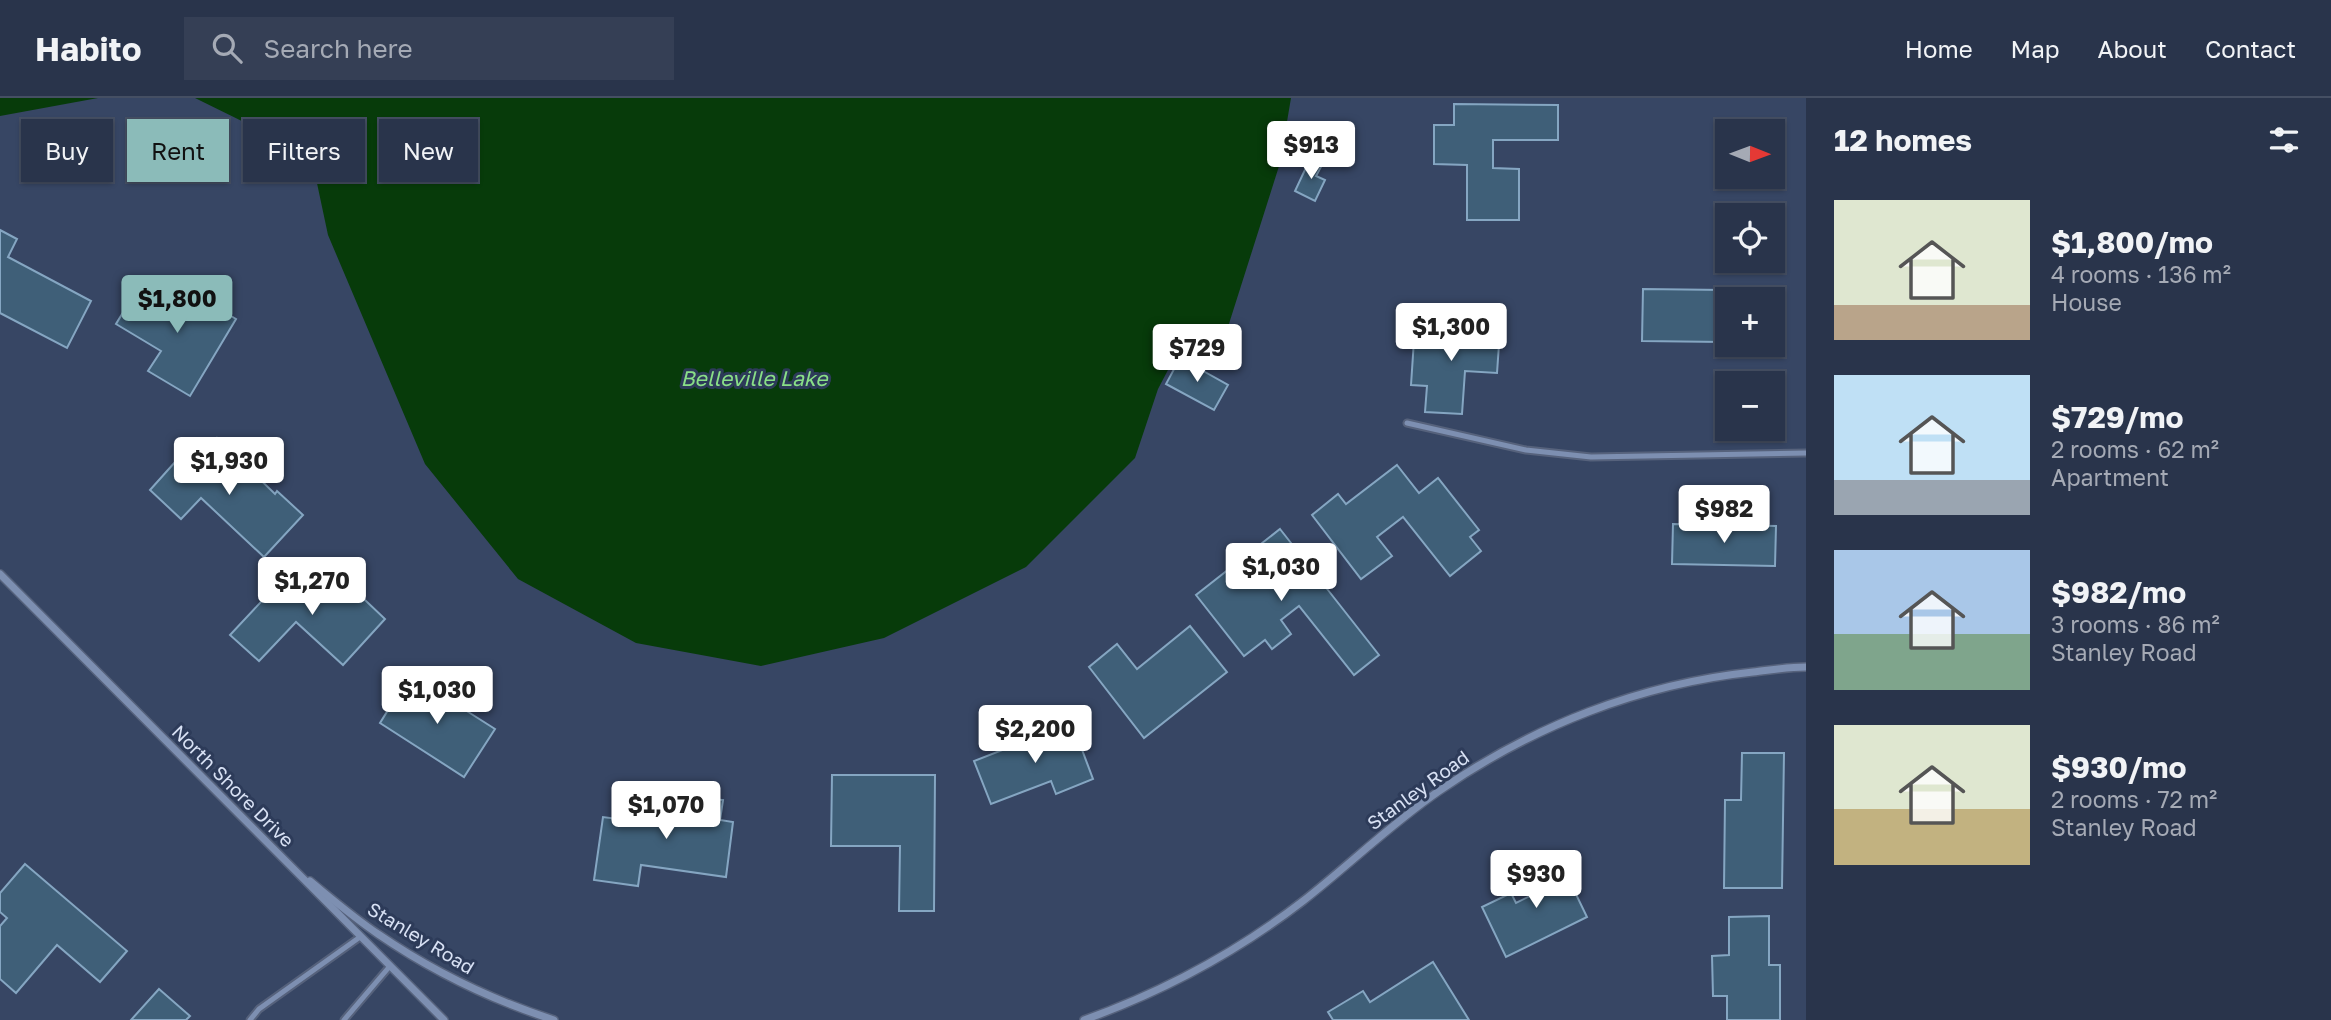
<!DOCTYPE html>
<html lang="en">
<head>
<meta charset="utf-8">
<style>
	body { margin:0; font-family:"Golos Text",sans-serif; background:#353f55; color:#f1f3f6; height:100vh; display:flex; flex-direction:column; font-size:26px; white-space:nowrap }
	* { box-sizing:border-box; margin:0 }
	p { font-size:23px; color:#a5aab5 }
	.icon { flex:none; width:38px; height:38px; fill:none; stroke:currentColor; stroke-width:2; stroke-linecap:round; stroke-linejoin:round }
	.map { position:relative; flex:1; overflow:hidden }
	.details { display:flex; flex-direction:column; background:#29344b; width:525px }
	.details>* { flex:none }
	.hud { position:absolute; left:21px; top:21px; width:665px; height:63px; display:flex; gap:14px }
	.needle { width:46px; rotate:91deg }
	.fabs { position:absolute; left:1715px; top:21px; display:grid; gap:14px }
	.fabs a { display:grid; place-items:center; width:70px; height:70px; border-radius:0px; background:#29344b; box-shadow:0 2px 5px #0004,0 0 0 2px #454f63; font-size:35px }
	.price { position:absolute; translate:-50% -60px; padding:0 16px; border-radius:7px; background:#fff; color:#222; font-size:23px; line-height:46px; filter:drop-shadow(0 2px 4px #0008) }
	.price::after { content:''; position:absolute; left:50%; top:42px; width:21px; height:16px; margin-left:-10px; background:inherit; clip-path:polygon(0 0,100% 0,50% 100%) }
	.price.on { background:#8bbbb9; color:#111 }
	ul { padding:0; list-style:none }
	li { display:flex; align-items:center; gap:21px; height:175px; padding:0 28px }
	li span { display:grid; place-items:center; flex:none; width:196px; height:140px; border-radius:0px; color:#555 }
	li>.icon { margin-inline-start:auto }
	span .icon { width:84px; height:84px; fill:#fffc; stroke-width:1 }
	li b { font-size:30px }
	h2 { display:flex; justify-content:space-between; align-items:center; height:84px; padding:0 28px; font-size:30px }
	.tag { padding:0 24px; border-radius:0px; background:#29344b; box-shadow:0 2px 5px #0004,0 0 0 2px #454f63; font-size:24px; line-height:63px }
	.tag.on { background:#8bbbb9; color:#111 }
	header { display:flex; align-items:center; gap:42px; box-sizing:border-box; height:98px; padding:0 35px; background:#29344b; border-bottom:2px solid #454f63 }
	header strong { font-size:33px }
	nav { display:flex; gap:38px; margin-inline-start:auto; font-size:24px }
	.search { width:490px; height:63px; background:#353f55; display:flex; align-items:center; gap:18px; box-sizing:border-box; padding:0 24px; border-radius:0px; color:#a5aab5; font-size:26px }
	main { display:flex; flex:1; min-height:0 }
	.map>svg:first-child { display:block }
	.water { fill:#073b0a }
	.building { fill:#3f5f78; stroke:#85a6c2; stroke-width:2 }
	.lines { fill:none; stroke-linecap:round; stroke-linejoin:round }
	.service-casing { stroke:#56627c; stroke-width:9 }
	.minor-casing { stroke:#56627c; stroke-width:10 }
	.service { stroke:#7d8fb1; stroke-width:5 }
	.minor { stroke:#7d8fb1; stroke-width:7 }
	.labels { text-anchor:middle; stroke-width:6; stroke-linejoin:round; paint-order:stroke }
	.street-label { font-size:19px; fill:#d8e1f4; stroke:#2d3b59 }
	.water-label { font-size:21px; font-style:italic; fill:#89df87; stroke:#2d3b59 }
</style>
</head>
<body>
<header>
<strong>Habito</strong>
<div class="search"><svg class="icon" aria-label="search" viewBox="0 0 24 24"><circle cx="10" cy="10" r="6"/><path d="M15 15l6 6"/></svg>Search here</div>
<nav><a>Home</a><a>Map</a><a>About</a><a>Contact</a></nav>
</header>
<main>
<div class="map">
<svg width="1806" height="922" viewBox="0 0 1806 922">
	<rect width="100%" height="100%" fill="#374664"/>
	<g class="water">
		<path d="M0,0h98l-98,18z"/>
		<path d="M195,0h1096l-11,65 -53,167 -29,25 -18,-8 -22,42 -23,69 -109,109 -142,71 -123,28 -125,-23 -118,-64 -93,-115 -97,-229 -17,-80z"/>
	</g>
	<g class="building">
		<path d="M1454,6l104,1v35h-65v28l26,1v51h-52v-55l-33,-1v-39h20z"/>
		<path d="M1310,61l12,6 -6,11 9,4 -10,21 -20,-10z"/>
		<path d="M0,132l17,9 -9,18 83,44 -24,47 -67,-35z"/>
		<path d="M141,185l47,29 10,-16 38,23 -46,77 -42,-25 13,-20 -45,-27z"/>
		<path d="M1643,191l81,1 -1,52 -81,-1z"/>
		<path d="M1415,227l85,5 -3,43 -32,-2 -3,43 -37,-2 2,-26 -16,-1z"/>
		<path d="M1180,260l48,27 -14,25 -48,-26z"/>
		<path d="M217,340l58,56 2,-3 26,24 -39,42 -63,-59 -20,21 -31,-29 26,-29 11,10z"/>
		<path d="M1397,367l22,28 19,-15 41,52 -9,7 11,14 -31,25 -47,-59 -26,20 15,19 -31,23 -49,-64 26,-21 8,10z"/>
		<path d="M1673,426l103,2 -1,40 -103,-2z"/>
		<path d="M1280,431l99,126 -25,20 -55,-69 -18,14 10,14 -19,15 -7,-9 -21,16 -48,-61z"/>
		<path d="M324,463l61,58 -42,46 -47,-43 -37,39 -29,-26 44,-47 14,12z"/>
		<path d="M1190,528l37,46 -83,66 -55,-71 28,-23 20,25z"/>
		<path d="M410,577l85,54 -31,48 -84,-54z"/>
		<path d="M1072,625l21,56 -37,15 -5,-13 -60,23 -17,-43z"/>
		<path d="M1742,655h42l-2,135h-58l1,-88h16z"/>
		<path d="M832,677h103l-1,136h-35l1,-65h-69z"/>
		<path d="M672,696l51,6 -3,20 13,2 -7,55 -85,-12 -3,21 -44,-6 9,-63 38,5 2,-21 27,4z"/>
		<path d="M1558,759l29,60 -81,40 -24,-50 29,-14 5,10 20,-10 -9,-20z"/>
		<path d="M25,766l102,87 -27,31 -43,-37 -41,48 -16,-14v-53l7,-8 -7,-6v-19z"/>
		<path d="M1769,818v49h11v55h-53v-24h-14l-1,-40 17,-1v-38z"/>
		<path d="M1433,864l36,58h-136l-5,-8 35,-21 7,11z"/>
		<path d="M159,891l31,27 -4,4h-55z"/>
	</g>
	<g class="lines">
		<defs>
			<g id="service">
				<path d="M1407,325l119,27 65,7 215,-4"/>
				<path d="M250,922l9,-11 101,-72"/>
				<path d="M344,922l46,-54"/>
			</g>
			<g id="minor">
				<path d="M0,476l444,446"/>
				<path d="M310,783c22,18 44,37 68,53 54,37 114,66 176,86"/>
				<path d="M1084,922c78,-28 153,-68 219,-119 46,-36 88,-77 136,-110 94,-65 201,-107 314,-119 18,-2 35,-5 53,-5"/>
			</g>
		</defs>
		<use href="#service" class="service-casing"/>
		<use href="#minor" class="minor-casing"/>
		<use href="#service" class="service"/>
		<use href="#minor" class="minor"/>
	</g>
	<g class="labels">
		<g class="street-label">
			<text transform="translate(233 688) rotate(45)" y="7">North Shore Drive</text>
			<text transform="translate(1418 692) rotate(-36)" y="7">Stanley Road</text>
			<text transform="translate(421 840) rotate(31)" y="7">Stanley Road</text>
		</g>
		<g class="water-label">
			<text x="754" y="288">Belleville Lake</text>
		</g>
	</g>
</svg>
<div class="fabs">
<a><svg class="needle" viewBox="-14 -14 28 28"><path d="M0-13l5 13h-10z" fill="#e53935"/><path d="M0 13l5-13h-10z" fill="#a5aab5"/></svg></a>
<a><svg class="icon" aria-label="locate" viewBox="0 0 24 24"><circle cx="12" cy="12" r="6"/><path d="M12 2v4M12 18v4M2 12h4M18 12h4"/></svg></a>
<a>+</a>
<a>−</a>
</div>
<b class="price" style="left:1311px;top:83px">$913</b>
<b class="price on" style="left:177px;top:237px">$1,800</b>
<b class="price" style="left:1451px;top:265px">$1,300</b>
<b class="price" style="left:1197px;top:286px">$729</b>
<b class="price" style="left:229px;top:399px">$1,930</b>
<b class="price" style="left:1724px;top:447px">$982</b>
<b class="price" style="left:1281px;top:505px">$1,030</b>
<b class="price" style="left:312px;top:519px">$1,270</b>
<b class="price" style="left:437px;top:628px">$1,030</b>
<b class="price" style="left:1035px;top:667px">$2,200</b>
<b class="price" style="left:666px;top:743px">$1,070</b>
<b class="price" style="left:1536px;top:812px">$930</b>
<div class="hud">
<a class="tag">Buy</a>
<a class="tag on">Rent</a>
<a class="tag">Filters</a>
<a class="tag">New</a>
</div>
</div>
<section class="details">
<h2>12 homes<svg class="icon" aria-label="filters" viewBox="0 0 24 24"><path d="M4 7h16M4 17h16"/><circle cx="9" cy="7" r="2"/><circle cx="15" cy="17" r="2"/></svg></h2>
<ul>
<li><span style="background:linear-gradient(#dfe7d0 75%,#b9a48a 0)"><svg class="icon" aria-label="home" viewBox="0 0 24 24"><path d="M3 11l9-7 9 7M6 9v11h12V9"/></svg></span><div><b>$1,800/mo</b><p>4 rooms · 136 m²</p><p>House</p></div></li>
<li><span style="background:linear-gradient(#bfe0f5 75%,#9aa5b1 0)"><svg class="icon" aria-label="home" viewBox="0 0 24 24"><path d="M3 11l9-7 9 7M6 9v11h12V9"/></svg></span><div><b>$729/mo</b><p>2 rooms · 62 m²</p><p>Apartment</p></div></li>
<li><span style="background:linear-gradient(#a9c7e8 60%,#7fa58c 0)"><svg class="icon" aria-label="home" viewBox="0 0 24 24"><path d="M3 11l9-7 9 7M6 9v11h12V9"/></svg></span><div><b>$982/mo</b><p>3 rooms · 86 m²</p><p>Stanley Road</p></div></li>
<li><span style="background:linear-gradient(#dfe7d0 60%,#c2b280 0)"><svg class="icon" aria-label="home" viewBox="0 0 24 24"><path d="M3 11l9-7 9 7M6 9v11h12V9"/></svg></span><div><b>$930/mo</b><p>2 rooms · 72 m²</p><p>Stanley Road</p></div></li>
</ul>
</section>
</main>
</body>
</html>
